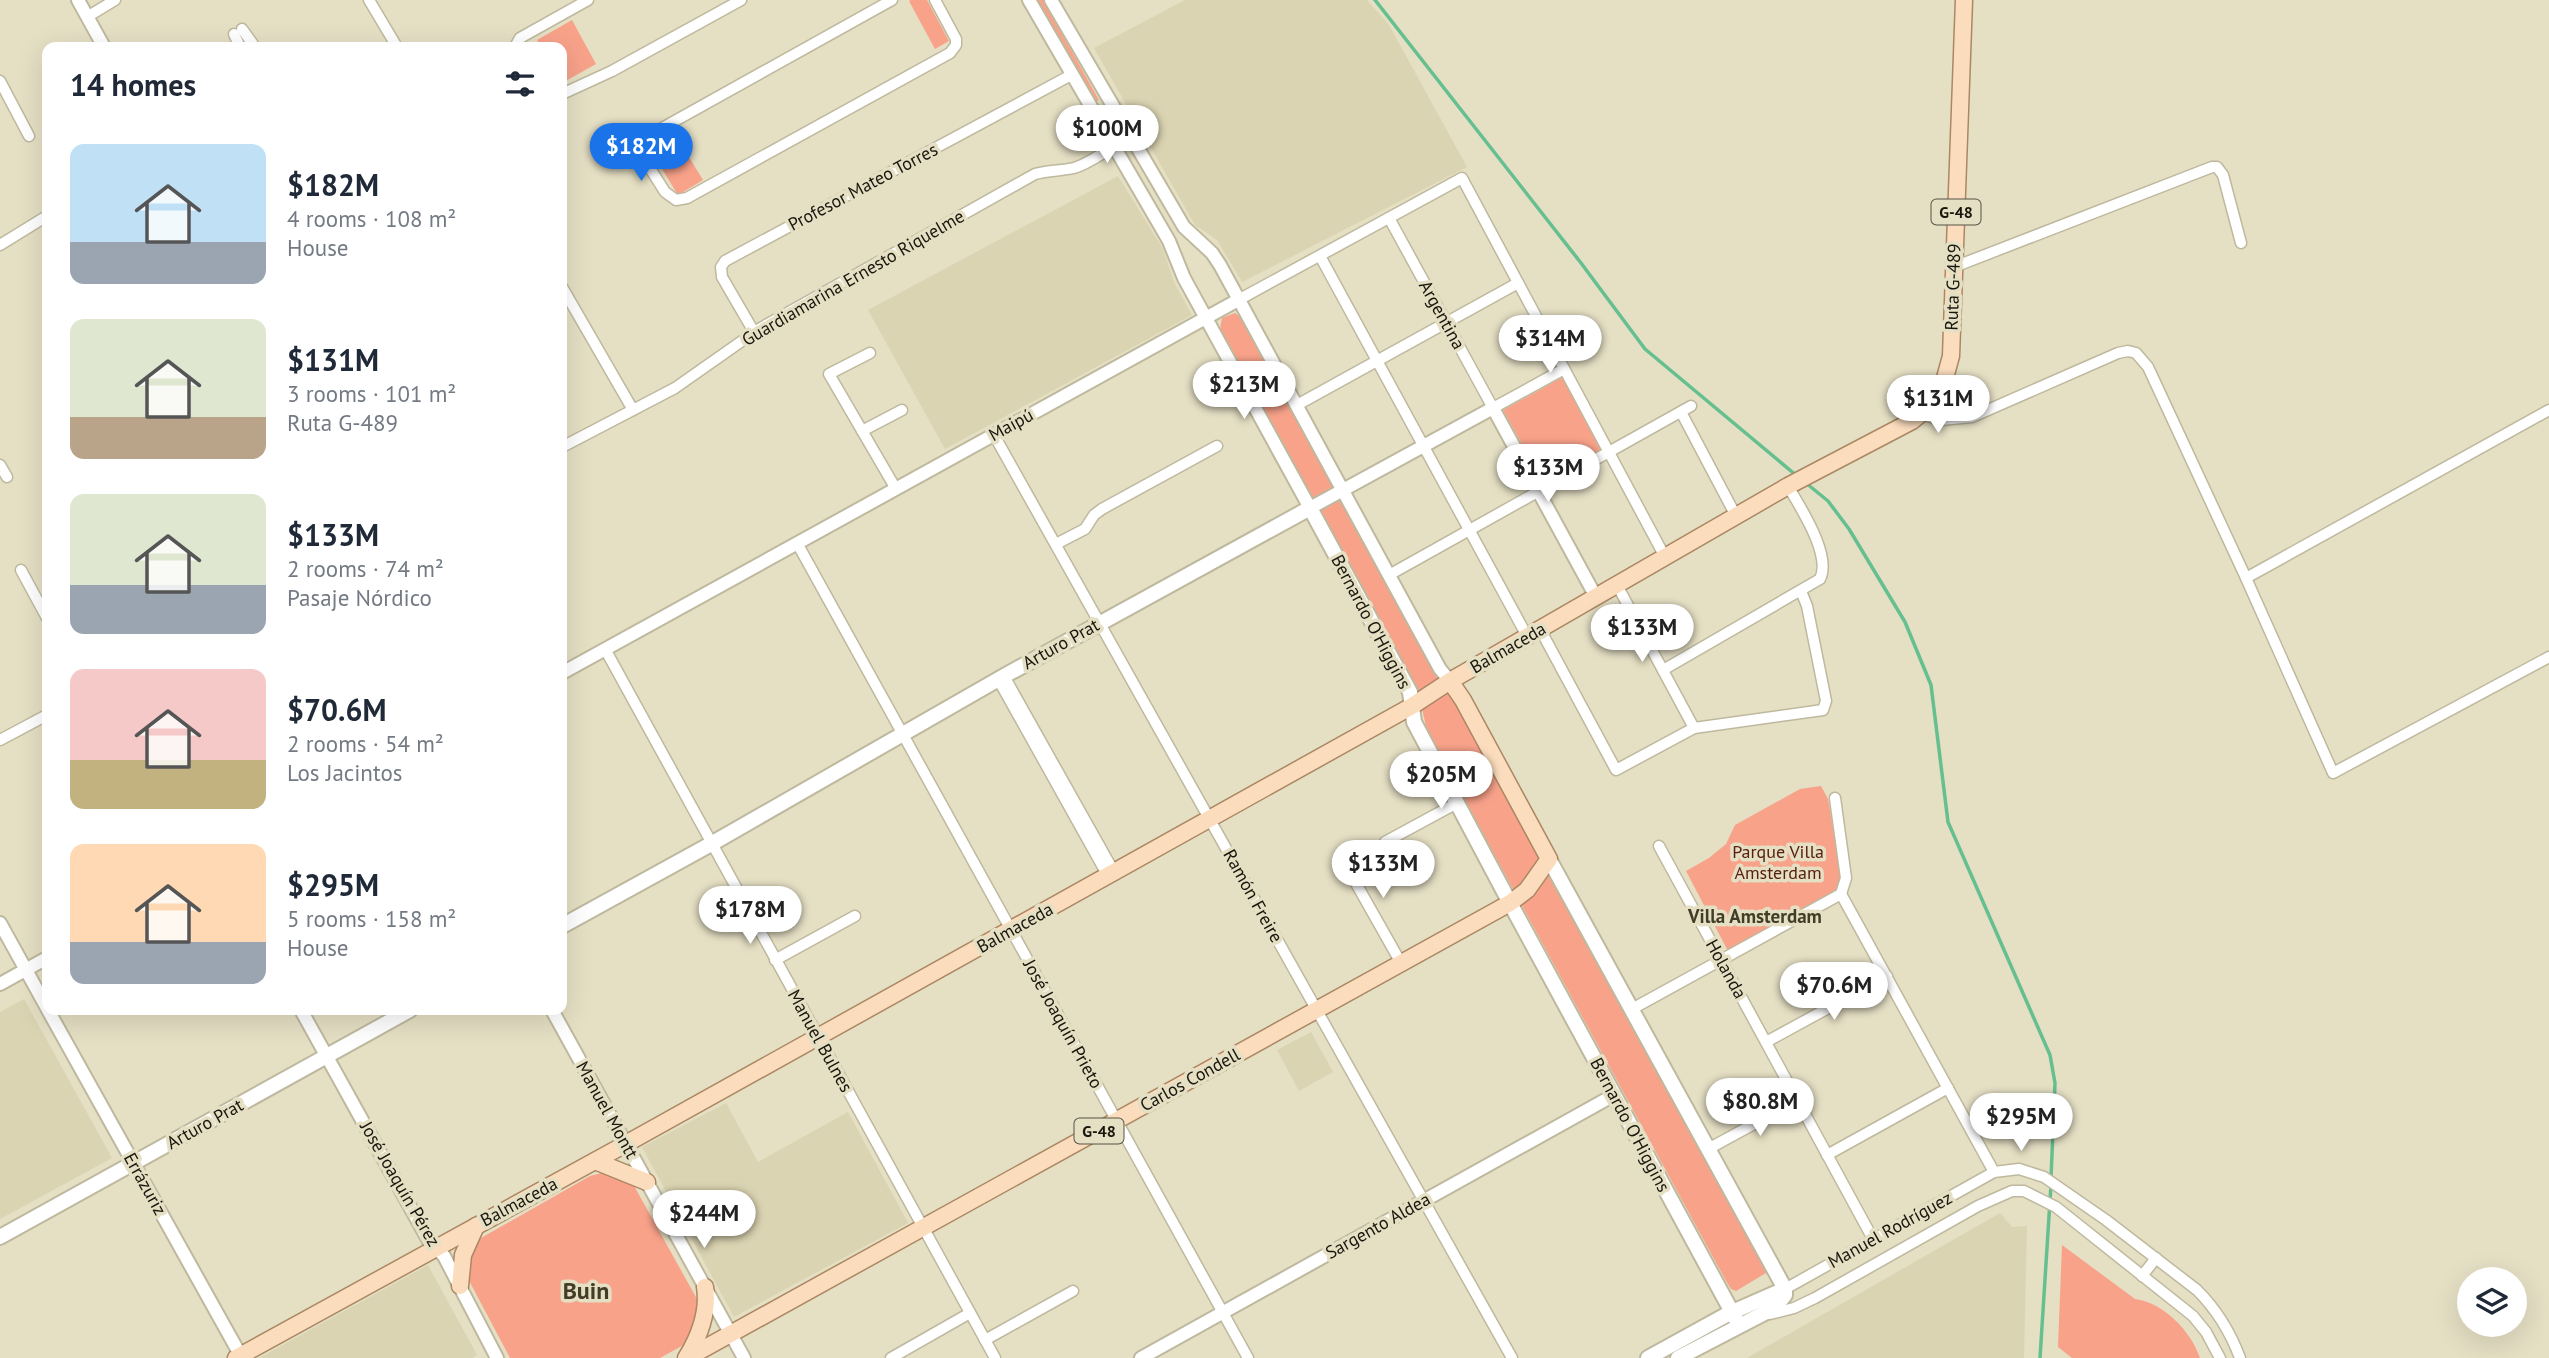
<!DOCTYPE html>
<html lang="en">
<head>
<meta charset="utf-8">
<style>
	body { margin:0; font-family:"PT Sans",sans-serif; background:#f6f6f7; color:#1f2937; height:100vh; display:flex; flex-direction:column; font-size:26px; white-space:nowrap }
	* { box-sizing:border-box; margin:0 }
	p { font-size:23px; color:#747a83 }
	.icon { flex:none; width:38px; height:38px; fill:none; stroke:currentColor; stroke-width:2; stroke-linecap:round; stroke-linejoin:round }
	.map { position:relative; flex:1; overflow:hidden }
	.sheet { position:absolute; left:42px; top:42px; width:525px; height:973px; display:flex; flex-direction:column; background:#fff; border-radius:14px; box-shadow:0 7px 28px #0002 }
	.sheet>* { flex:none }
	.fabs { position:absolute; left:2457px; top:1267px; display:grid; gap:14px }
	.fabs a { display:grid; place-items:center; width:70px; height:70px; border-radius:50%; background:#fff; box-shadow:0 7px 28px #0002; font-size:35px }
	.price { position:absolute; translate:-50% -60px; padding:0 16px; border-radius:24px; background:#fff; color:#222; font-size:23px; line-height:46px; filter:drop-shadow(0 2px 4px #0008) }
	.price::after { content:''; position:absolute; left:50%; top:42px; width:21px; height:16px; margin-left:-10px; background:inherit; clip-path:polygon(0 0,100% 0,50% 100%) }
	.price.selected { background:#1a73e8; color:#fff }
	ul { padding:0; list-style:none }
	li { display:flex; align-items:center; gap:21px; height:175px; padding:0 28px }
	li span { display:grid; place-items:center; flex:none; width:196px; height:140px; border-radius:14px; color:#555 }
	li>.icon { margin-inline-start:auto }
	span .icon { width:84px; height:84px; fill:#fffc; stroke-width:1 }
	li b { font-size:30px }
	h2 { display:flex; justify-content:space-between; align-items:center; height:84px; padding:0 28px; font-size:30px }
	.map>svg:first-child { display:block }
	.built { fill:#dbd4b2 }
	.green { fill:#f8a28a }
	.lines { fill:none; stroke-linecap:round; stroke-linejoin:round }
	.stream { stroke:#65bf8e; stroke-width:3.5 }
	.minor-casing { stroke:#beb99e; stroke-width:13 }
	.tertiary-casing { stroke:#beb99e; stroke-width:16 }
	.secondary-casing { stroke:#beb99e; stroke-width:18 }
	.primary-casing { stroke:#ab8863; stroke-width:19 }
	.minor { stroke:#fff; stroke-width:10 }
	.tertiary { stroke:#fff; stroke-width:12 }
	.secondary { stroke:#fff; stroke-width:14 }
	.primary { stroke:#fbddbe; stroke-width:16 }
	.labels { text-anchor:middle; stroke-width:7; stroke-linejoin:round; paint-order:stroke }
	.shield { fill:#e5dfc4; stroke:#565244; stroke-width:2 }
	.shield-label { font-size:16px; font-weight:bold; fill:#19160d }
	.street-label { font-size:18px; fill:#19160d; stroke:#e5dfc4 }
	.park-label { font-size:18px; fill:#572010; stroke:#e5dfc4 }
	.neighbourhood-label { font-size:19px; font-weight:bold; fill:#423d26; stroke:#e5dfc4 }
	.district-label { font-size:24px; font-weight:bold; fill:#423d26; stroke:#e5dfc4 }
</style>
</head>
<body>
<div class="map">
<svg width="2549" height="1358" viewBox="0 0 2549 1358">
	<rect width="100%" height="100%" fill="#e5dfc4"/>
	<g class="built">
		<path d="M1185,0h182l22,25 78,142 -225,115 -25,-42 -22,-15 -101,-177z"/>
		<path d="M1118,176l45,73 11,33 18,33 -247,134 -77,-139z"/>
		<path d="M24,999l88,159 -112,61v-207z"/>
		<path d="M1311,1032l22,40 -34,19 -22,-41z"/>
		<path d="M726,1103l32,59 90,-50 60,111 -174,94 -92,-170z"/>
		<path d="M2000,1213l12,14 15,-1 -3,132h-277z"/>
		<path d="M428,1265l49,90 -5,3h-213z"/>
	</g>
	<g class="green">
		<path d="M911,0h16l22,41 -14,8 -26,-48z"/>
		<path d="M1037,0h6l56,100 -4,2z"/>
		<path d="M572,20l24,44 -34,19v-36h-21l-4,-7z"/>
		<path d="M676,136l27,44 -25,15 -27,-44z"/>
		<path d="M1235,313l7,5 305,547 219,402v6l-30,18 -5,-2 -5,-8 -299,-550 -4,-18 -10,-29 -193,-355 2,-11z"/>
		<path d="M1563,377l39,72 -59,33 -40,-72z"/>
		<path d="M1821,786l7,13 14,81 -4,9 -110,62 -42,-80 23,-13 17,-14 9,-19 65,-36z"/>
		<path d="M602,1173l31,11 64,115 3,6 -11,37 -29,16h-150l-44,-83 10,-31 5,-6 109,-62z"/>
		<path d="M2062,1245l73,54c29,4 56,32 65,59h-128l-14,-11z"/>
	</g>
	<g class="lines">
		<g class="stream">
			<path d="M1375,0l206,263 64,86 152,127"/>
			<path d="M1806,483l22,18 21,28 56,93 26,63 17,137 102,233 5,28 -4,95"/>
			<path d="M2040,1358l11,-173"/>
		</g>
		<defs>
			<g id="minor">
				<path d="M369,0l28,47"/>
				<path d="M892,0l-246,137 -5,8v9l24,38 11,8 11,-2 263,-145 6,-8v-6l-21,-39"/>
				<path d="M87,17l28,-17"/>
				<path d="M242,29l13,18"/>
				<path d="M234,34l6,13"/>
				<path d="M515,47l5,-9 68,-38"/>
				<path d="M0,81l29,55"/>
				<path d="M562,94l50,-23 129,-71"/>
				<path d="M1389,218l104,190 71,-39"/>
				<path d="M0,245l47,-29"/>
				<path d="M1320,256l207,380"/>
				<path d="M1954,267l258,-100h5l6,8 18,68"/>
				<path d="M562,287l71,123"/>
				<path d="M1240,299l222,-121 203,379"/>
				<path d="M754,332l-32,-55 -1,-10 4,-6 348,-187"/>
				<path d="M870,353l-41,21 67,115"/>
				<path d="M1297,405l221,-122"/>
				<path d="M1681,412l55,104"/>
				<path d="M1921,414l20,6 31,-3 146,-64 10,-2 8,2 12,14 98,211 87,195 216,-116"/>
				<path d="M862,431l40,-21"/>
				<path d="M994,435l518,923"/>
				<path d="M562,447l113,-59 84,-59 276,-155c13,-4 26,-3 39,-6 14,-4 28,-15 41,-22"/>
				<path d="M0,465l7,12"/>
				<path d="M797,543l451,815"/>
				<path d="M1056,544l29,-15 9,-14 8,-6 115,-63"/>
				<path d="M21,570l26,48"/>
				<path d="M1389,575l302,-169"/>
				<path d="M2246,578l303,-168"/>
				<path d="M1617,585l77,143"/>
				<path d="M1540,629l76,141 78,-42 129,-18 3,-9 -19,-95 -6,-15"/>
				<path d="M605,649l390,709"/>
				<path d="M1663,670l157,-91c12,-24 -20,-72 -32,-93"/>
				<path d="M1004,676l110,196"/>
				<path d="M998,679l110,197"/>
				<path d="M0,740l47,-25"/>
				<path d="M1835,798l11,80 -5,16"/>
				<path d="M1385,842l72,-39"/>
				<path d="M1659,846l214,393"/>
				<path d="M1344,862l57,101"/>
				<path d="M1841,894l153,278"/>
				<path d="M775,960l80,-44"/>
				<path d="M1632,1009l209,-115"/>
				<path d="M1766,1042l121,-66"/>
				<path d="M1708,1149l90,-49"/>
				<path d="M1827,1155l121,-67"/>
				<path d="M2142,1276l14,-18"/>
				<path d="M1785,1289l209,-117 25,-3 25,8 62,43 91,70c20,20 33,41 43,68"/>
				<path d="M1770,1314l24,-6 21,-10 163,-92 34,-15h12l32,16 137,109 13,16 14,26"/>
				<path d="M985,1340l88,-49"/>
				<path d="M891,1358l79,-45"/>
			</g>
			<g id="tertiary">
				<path d="M78,0l26,47"/>
				<path d="M1029,0l140,241 15,37 126,230 183,-100 103,189"/>
				<path d="M1051,0l133,227 28,26 8,12 220,404 10,12"/>
				<path d="M562,673l678,-374"/>
				<path d="M0,923l47,85"/>
				<path d="M0,984l47,-26"/>
				<path d="M48,1010l194,348"/>
				<path d="M301,1010l128,231 15,15 53,102"/>
				<path d="M552,1010l192,348"/>
				<path d="M1141,1358l473,-263"/>
			</g>
			<g id="secondary">
				<path d="M1549,859l236,430"/>
				<path d="M562,926l149,-82 293,-168 306,-168 100,184 4,30 96,181 229,422"/>
				<path d="M0,1237l410,-227"/>
				<path d="M1648,1358l80,-44 57,-25"/>
				<path d="M1678,1358l96,-50 11,-13v-6"/>
			</g>
			<g id="primary">
				<path d="M595,1161l52,21"/>
				<path d="M460,1286l3,-31 13,-29"/>
				<path d="M236,1358l377,-207 799,-445 38,-25 338,-195 124,-65 17,-14 13,-18 9,-33 13,-356"/>
				<path d="M686,1358c13,-20 23,-47 19,-71"/>
				<path d="M687,1358l823,-455 17,-13 22,-31 -86,-159 -13,-19"/>
			</g>
		</defs>
		<use href="#minor" class="minor-casing"/>
		<use href="#tertiary" class="tertiary-casing"/>
		<use href="#secondary" class="secondary-casing"/>
		<use href="#primary" class="primary-casing"/>
		<use href="#minor" class="minor"/>
		<use href="#tertiary" class="tertiary"/>
		<use href="#secondary" class="secondary"/>
		<use href="#primary" class="primary"/>
	</g>
	<g class="labels">
		<g class="shield">
			<rect x="1931.5" y="199.5" width="49" height="25" rx="5"/>
			<rect x="1074.5" y="1118.5" width="49" height="25" rx="5"/>
		</g>
		<g class="shield-label">
			<text x="1956" y="218">G-48</text>
			<text x="1099" y="1137">G-48</text>
		</g>
		<g class="street-label">
			<text transform="translate(863 187) rotate(-28)" y="6">Profesor Mateo Torres</text>
			<text transform="translate(853 278) rotate(-30)" y="6">Guardiamarina Ernesto Riquelme</text>
			<text transform="translate(1953 287) rotate(-88)" y="6">Ruta G-489</text>
			<text transform="translate(1442 315) rotate(61)" y="6">Argentina</text>
			<text transform="translate(1011 425) rotate(-29)" y="6">Maipú</text>
			<text transform="translate(1371 622) rotate(62)" y="6">Bernardo O'Higgins</text>
			<text transform="translate(1061 644) rotate(-29)" y="6">Arturo Prat</text>
			<text transform="translate(1508 648) rotate(-30)" y="6">Balmaceda</text>
			<text transform="translate(1253 896) rotate(61)" y="6">Ramón Freire</text>
			<text transform="translate(1015 928) rotate(-29)" y="6">Balmaceda</text>
			<text transform="translate(1726 969) rotate(61)" y="6">Holanda</text>
			<text transform="translate(1063 1024) rotate(61)" y="6">José Joaquín Prieto</text>
			<text transform="translate(820 1041) rotate(61)" y="6">Manuel Bulnes</text>
			<text transform="translate(1190 1080) rotate(-29)" y="6">Carlos Condell</text>
			<text transform="translate(607 1110) rotate(61)" y="6">Manuel Montt</text>
			<text transform="translate(205 1124) rotate(-29)" y="6">Arturo Prat</text>
			<text transform="translate(1630 1125) rotate(62)" y="6">Bernardo O'Higgins</text>
			<text transform="translate(145 1184) rotate(61)" y="6">Errázuriz</text>
			<text transform="translate(400 1184) rotate(60)" y="6">José Joaquín Pérez</text>
			<text transform="translate(519 1202) rotate(-28)" y="6">Balmaceda</text>
			<text transform="translate(1378 1226) rotate(-29)" y="6">Sargento Aldea</text>
			<text transform="translate(1890 1230) rotate(-29)" y="6">Manuel Rodríguez</text>
		</g>
		<g class="park-label">
			<text x="1778" y="858">Parque Villa<tspan x="1778" dy="21">Amsterdam</tspan></text>
		</g>
		<g class="neighbourhood-label">
			<text x="1755" y="923">Villa Amsterdam</text>
		</g>
		<g class="district-label">
			<text x="586" y="1299">Buin</text>
		</g>
	</g>
</svg>
<div class="fabs">
<a><svg class="icon" aria-label="layers" viewBox="0 0 24 24"><path d="M12 4l9 5-9 5-9-5zM3 14l9 5 9-5"/></svg></a>
</div>
<b class="price" style="left:1107px;top:165px">$100M</b>
<b class="price selected" style="left:641px;top:183px">$182M</b>
<b class="price" style="left:1550px;top:375px">$314M</b>
<b class="price" style="left:1244px;top:421px">$213M</b>
<b class="price" style="left:1938px;top:435px">$131M</b>
<b class="price" style="left:1548px;top:504px">$133M</b>
<b class="price" style="left:1642px;top:664px">$133M</b>
<b class="price" style="left:1441px;top:811px">$205M</b>
<b class="price" style="left:1383px;top:900px">$133M</b>
<b class="price" style="left:750px;top:946px">$178M</b>
<b class="price" style="left:1834px;top:1022px">$70.6M</b>
<b class="price" style="left:1760px;top:1138px">$80.8M</b>
<b class="price" style="left:2021px;top:1153px">$295M</b>
<b class="price" style="left:704px;top:1250px">$244M</b>
<section class="sheet">
<h2>14 homes<svg class="icon" aria-label="filters" viewBox="0 0 24 24"><path d="M4 7h16M4 17h16"/><circle cx="9" cy="7" r="2"/><circle cx="15" cy="17" r="2"/></svg></h2>
<ul>
<li><span style="background:linear-gradient(#bfe0f5 70%,#9aa5b1 0)"><svg class="icon" aria-label="home" viewBox="0 0 24 24"><path d="M3 11l9-7 9 7M6 9v11h12V9"/></svg></span><div><b>$182M</b><p>4 rooms · 108 m²</p><p>House</p></div></li>
<li><span style="background:linear-gradient(#dfe7d0 70%,#b9a48a 0)"><svg class="icon" aria-label="home" viewBox="0 0 24 24"><path d="M3 11l9-7 9 7M6 9v11h12V9"/></svg></span><div><b>$131M</b><p>3 rooms · 101 m²</p><p>Ruta G-489</p></div></li>
<li><span style="background:linear-gradient(#dfe7d0 65%,#9aa5b1 0)"><svg class="icon" aria-label="home" viewBox="0 0 24 24"><path d="M3 11l9-7 9 7M6 9v11h12V9"/></svg></span><div><b>$133M</b><p>2 rooms · 74 m²</p><p>Pasaje Nórdico</p></div></li>
<li><span style="background:linear-gradient(#f6c9c9 65%,#c2b280 0)"><svg class="icon" aria-label="home" viewBox="0 0 24 24"><path d="M3 11l9-7 9 7M6 9v11h12V9"/></svg></span><div><b>$70.6M</b><p>2 rooms · 54 m²</p><p>Los Jacintos</p></div></li>
<li><span style="background:linear-gradient(#ffd9b3 70%,#9aa5b1 0)"><svg class="icon" aria-label="home" viewBox="0 0 24 24"><path d="M3 11l9-7 9 7M6 9v11h12V9"/></svg></span><div><b>$295M</b><p>5 rooms · 158 m²</p><p>House</p></div></li>
</ul>
</section>
</div>
</body>
</html>
